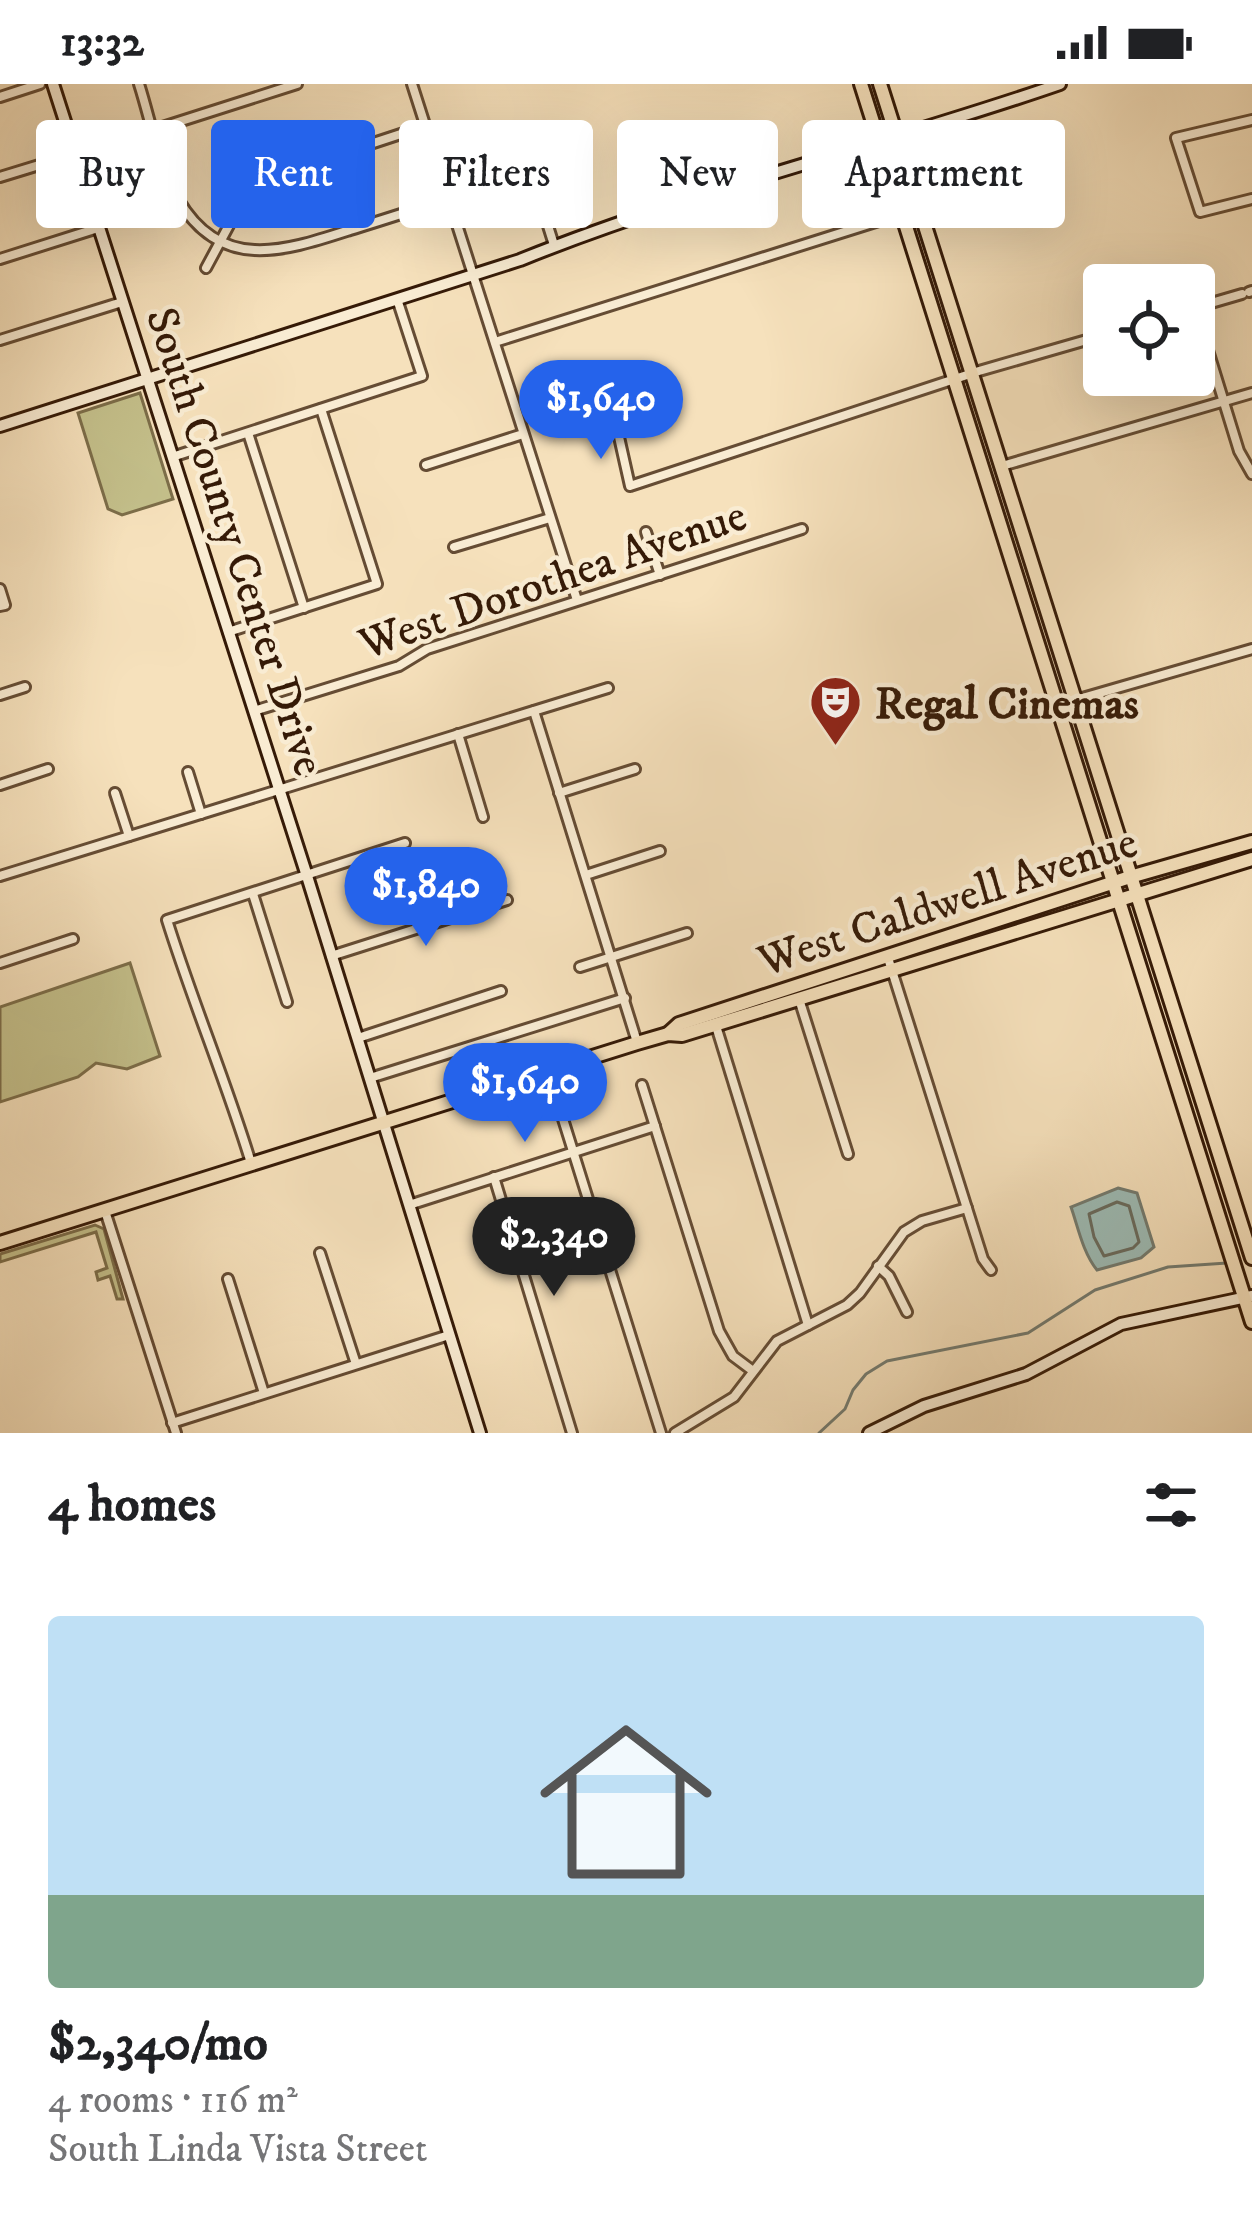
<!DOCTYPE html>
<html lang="en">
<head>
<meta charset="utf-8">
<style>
	body { margin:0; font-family:"IM FELL DW Pica",serif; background:#f2f2f2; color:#202124; height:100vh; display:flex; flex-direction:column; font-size:45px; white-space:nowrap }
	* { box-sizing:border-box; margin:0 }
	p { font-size:39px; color:#757577 }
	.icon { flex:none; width:66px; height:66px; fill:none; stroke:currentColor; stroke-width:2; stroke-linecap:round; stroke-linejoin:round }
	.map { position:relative; height:1349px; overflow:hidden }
	.sheet { display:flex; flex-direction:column; background:#fff; flex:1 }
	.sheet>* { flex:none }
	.hud { position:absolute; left:36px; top:36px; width:1182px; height:108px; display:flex; gap:24px }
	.buttons { position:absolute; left:1083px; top:180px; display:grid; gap:24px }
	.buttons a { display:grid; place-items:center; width:132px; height:132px; border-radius:12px; background:#fff; box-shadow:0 12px 48px #0002; font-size:60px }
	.price { position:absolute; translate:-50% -102px; padding:0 27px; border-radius:42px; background:#2563eb; color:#fff; font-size:39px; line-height:78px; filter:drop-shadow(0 3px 6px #0008) }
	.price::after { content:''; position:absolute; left:50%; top:72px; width:36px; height:27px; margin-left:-18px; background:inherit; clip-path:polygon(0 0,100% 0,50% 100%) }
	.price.active { background:#222; color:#fff }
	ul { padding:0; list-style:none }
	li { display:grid; align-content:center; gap:24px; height:636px; padding:0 48px }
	li span { display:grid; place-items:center; height:372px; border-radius:12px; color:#555 }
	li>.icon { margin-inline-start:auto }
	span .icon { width:216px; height:216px; fill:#fffc; stroke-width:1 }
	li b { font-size:51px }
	h2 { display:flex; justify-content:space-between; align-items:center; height:144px; padding:0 48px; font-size:51px }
	.pill { padding:0 42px; border-radius:12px; background:#fff; box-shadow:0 12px 48px #0002; font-size:42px; line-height:108px }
	.pill.active { background:#2563eb; color:#fff }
	.status { display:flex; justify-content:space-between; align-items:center; height:84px; padding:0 60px; background:#fff; direction:ltr }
	.status svg { height:33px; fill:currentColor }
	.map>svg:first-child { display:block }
	.green { fill:#c4c08b; stroke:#7c6d49; stroke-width:3 }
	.water { fill:#9dbcb6; stroke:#737b70; stroke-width:3 }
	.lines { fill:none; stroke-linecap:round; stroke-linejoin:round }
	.shore { stroke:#696b5e; stroke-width:3 }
	.stream { stroke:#737b70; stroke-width:3 }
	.street-casing { stroke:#654c34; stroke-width:14 }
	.secondary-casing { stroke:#351a07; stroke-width:16 }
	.primary-casing { stroke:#351a07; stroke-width:18 }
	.street { stroke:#f9ecd3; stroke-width:8 }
	.secondary { stroke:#f9ecd3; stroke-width:10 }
	.primary { stroke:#f6e1bc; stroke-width:12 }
	.labels { text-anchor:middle; stroke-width:9; stroke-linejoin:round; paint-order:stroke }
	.street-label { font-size:45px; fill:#351a07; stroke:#f9ecd3 }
	.poi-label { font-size:45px; font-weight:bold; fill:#351a07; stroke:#f9ecd3; text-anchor:start }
</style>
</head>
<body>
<div class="status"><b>13:32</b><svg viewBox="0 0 49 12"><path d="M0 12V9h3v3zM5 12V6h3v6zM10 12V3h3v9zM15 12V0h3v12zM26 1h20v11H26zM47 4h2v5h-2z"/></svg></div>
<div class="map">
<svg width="1252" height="1349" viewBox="0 0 1252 1349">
	<rect width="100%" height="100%" fill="#f6e1bc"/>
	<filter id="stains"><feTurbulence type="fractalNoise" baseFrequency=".00167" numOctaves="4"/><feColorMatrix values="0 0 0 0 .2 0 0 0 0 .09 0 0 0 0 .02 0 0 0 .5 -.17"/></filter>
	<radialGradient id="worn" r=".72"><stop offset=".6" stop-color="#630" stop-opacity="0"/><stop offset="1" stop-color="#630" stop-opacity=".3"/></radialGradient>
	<g class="green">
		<path d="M140,309l33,106 -51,16 -14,-6 -30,-96z"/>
		<path d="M130,879l30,93 -33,13 -31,-6 -18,14 -78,25v-95z"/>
		<path d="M95,1141l9,4 19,70h-6l-7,-23 -12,4 -2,-8 11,-4 -11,-36 -96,30v-8z"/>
	</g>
	<path class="water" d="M1118,1104l19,5 17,54 -13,11 -44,12c-14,-17 -19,-43 -26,-63z"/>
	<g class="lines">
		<path class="shore" d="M1117,1118l12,4 10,36 -6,6 -29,8 -10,-19 -5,-23z"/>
		<path class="stream" d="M819,1349l26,-24 8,-19 13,-16 21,-13 141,-28 67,-43 73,-23 59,-4"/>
		<defs>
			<g id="street">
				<path d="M139,0c12,37 19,81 39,115 43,74 107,52 172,31 33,-10 66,-21 98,-31"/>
				<path d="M412,0l165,516"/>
				<path d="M0,13l40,-13"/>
				<path d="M1252,36l-76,18 24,74 52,-13"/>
				<path d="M153,46l144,-46"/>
				<path d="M529,65l2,23 23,73"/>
				<path d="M0,93l75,-23"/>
				<path d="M0,175l98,-31"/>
				<path d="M206,184l35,-65 29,-26 155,-51"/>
				<path d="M1249,208l3,-1"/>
				<path d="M1194,224l48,-14"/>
				<path d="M1195,224l44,143 13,23"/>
				<path d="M0,256l122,-38"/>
				<path d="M495,258l406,-128"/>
				<path d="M617,344l13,58 349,-115 125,-36"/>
				<path d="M248,349l56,175"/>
				<path d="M172,373l250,-81 -25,-77"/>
				<path d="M426,381l97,-31"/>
				<path d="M1002,382l250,-73"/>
				<path d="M646,448l14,43"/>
				<path d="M454,463l96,-29"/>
				<path d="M0,505l5,16 -5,1"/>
				<path d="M228,548l149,-48 -56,-175"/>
				<path d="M0,611l25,-8"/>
				<path d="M1058,621l194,-56"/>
				<path d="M254,627l145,-45 28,-17 375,-120"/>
				<path d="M534,627l103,331"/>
				<path d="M458,650l25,83"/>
				<path d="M188,688l13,42"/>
				<path d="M0,701l48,-16"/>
				<path d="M115,709l14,43"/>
				<path d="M559,709l76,-24"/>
				<path d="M586,791l74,-24"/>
				<path d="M0,792l608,-188"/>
				<path d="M253,810l34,108"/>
				<path d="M331,872l176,-56"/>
				<path d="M888,874l95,301 8,11"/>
				<path d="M0,879l73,-24"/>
				<path d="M580,883l107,-34"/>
				<path d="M799,915l49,155"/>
				<path d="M716,942l92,299"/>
				<path d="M358,954l143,-47"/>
				<path d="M548,987l113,362"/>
				<path d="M370,994l255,-80"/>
				<path d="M642,1001l77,246 14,25 20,15"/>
				<path d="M251,1079c-25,-82 -58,-160 -84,-243l238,-77"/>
				<path d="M494,1093l78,256"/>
				<path d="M409,1121l246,-79"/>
				<path d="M105,1127l71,222"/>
				<path d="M320,1169l36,111"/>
				<path d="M878,1182l11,10 18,36"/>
				<path d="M228,1195l36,114"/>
				<path d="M172,1339l277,-88"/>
				<path d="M675,1349l59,-36 43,-56 70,-36 13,-12 44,-61 18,-11 45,-13"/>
			</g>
			<g id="secondary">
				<path d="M53,0l254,792 173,557"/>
				<path d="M0,342l520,-166c176,-71 361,-114 540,-176"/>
				<path d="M869,1349l55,-27 102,-32 95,-50 131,-28"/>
			</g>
			<g id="primary">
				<path d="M861,0l391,1238"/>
				<path d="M880,0l372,1174"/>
				<path d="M668,950l11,-10 451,-147 122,-35"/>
				<path d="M0,1159l637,-200 31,-9 14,1 570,-176"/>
			</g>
		</defs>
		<use href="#street" class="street-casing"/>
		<use href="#secondary" class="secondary-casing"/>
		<use href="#primary" class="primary-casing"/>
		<use href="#street" class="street"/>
		<use href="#secondary" class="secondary"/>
		<use href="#primary" class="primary"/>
	</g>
	<defs>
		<symbol id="theatre-pin" viewBox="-11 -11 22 30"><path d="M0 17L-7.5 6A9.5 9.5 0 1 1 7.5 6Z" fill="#8f2418" stroke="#f9ecd3"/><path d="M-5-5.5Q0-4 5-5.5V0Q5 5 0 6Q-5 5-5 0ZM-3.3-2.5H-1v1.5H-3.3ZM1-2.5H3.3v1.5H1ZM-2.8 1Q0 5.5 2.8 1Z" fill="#fff"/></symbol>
	</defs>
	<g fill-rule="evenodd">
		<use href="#theatre-pin" x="806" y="588" width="59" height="81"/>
	</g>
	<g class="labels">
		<g class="street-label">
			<text transform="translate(237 457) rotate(72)" y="16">South County Center Drive</text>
			<text transform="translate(552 494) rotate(-19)" y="16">West Dorothea Avenue</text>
			<text transform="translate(947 816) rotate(-18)" y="16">West Caldwell Avenue</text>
		</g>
		<g class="poi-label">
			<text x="875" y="634">Regal Cinemas</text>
		</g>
	</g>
	<rect width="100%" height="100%" filter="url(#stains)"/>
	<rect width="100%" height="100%" fill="url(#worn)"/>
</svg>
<div class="buttons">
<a><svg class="icon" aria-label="locate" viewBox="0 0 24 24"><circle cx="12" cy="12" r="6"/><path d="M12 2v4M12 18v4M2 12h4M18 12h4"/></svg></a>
</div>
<b class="price" style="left:601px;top:378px">$1,640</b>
<b class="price" style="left:426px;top:865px">$1,840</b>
<b class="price" style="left:525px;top:1061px">$1,640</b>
<b class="price active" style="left:554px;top:1215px">$2,340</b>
<div class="hud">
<a class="pill">Buy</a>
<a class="pill active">Rent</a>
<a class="pill">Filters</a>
<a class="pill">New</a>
<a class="pill">Apartment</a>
</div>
</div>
<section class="sheet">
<h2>4 homes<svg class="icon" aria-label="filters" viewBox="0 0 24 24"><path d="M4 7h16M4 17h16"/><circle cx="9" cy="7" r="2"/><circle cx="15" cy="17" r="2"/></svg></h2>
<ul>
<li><span style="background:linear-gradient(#bfe0f5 75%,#7fa58c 0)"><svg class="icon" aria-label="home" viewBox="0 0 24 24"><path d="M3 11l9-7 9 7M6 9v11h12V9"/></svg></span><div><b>$2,340/mo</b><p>4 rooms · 116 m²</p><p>South Linda Vista Street</p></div></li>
</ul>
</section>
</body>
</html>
